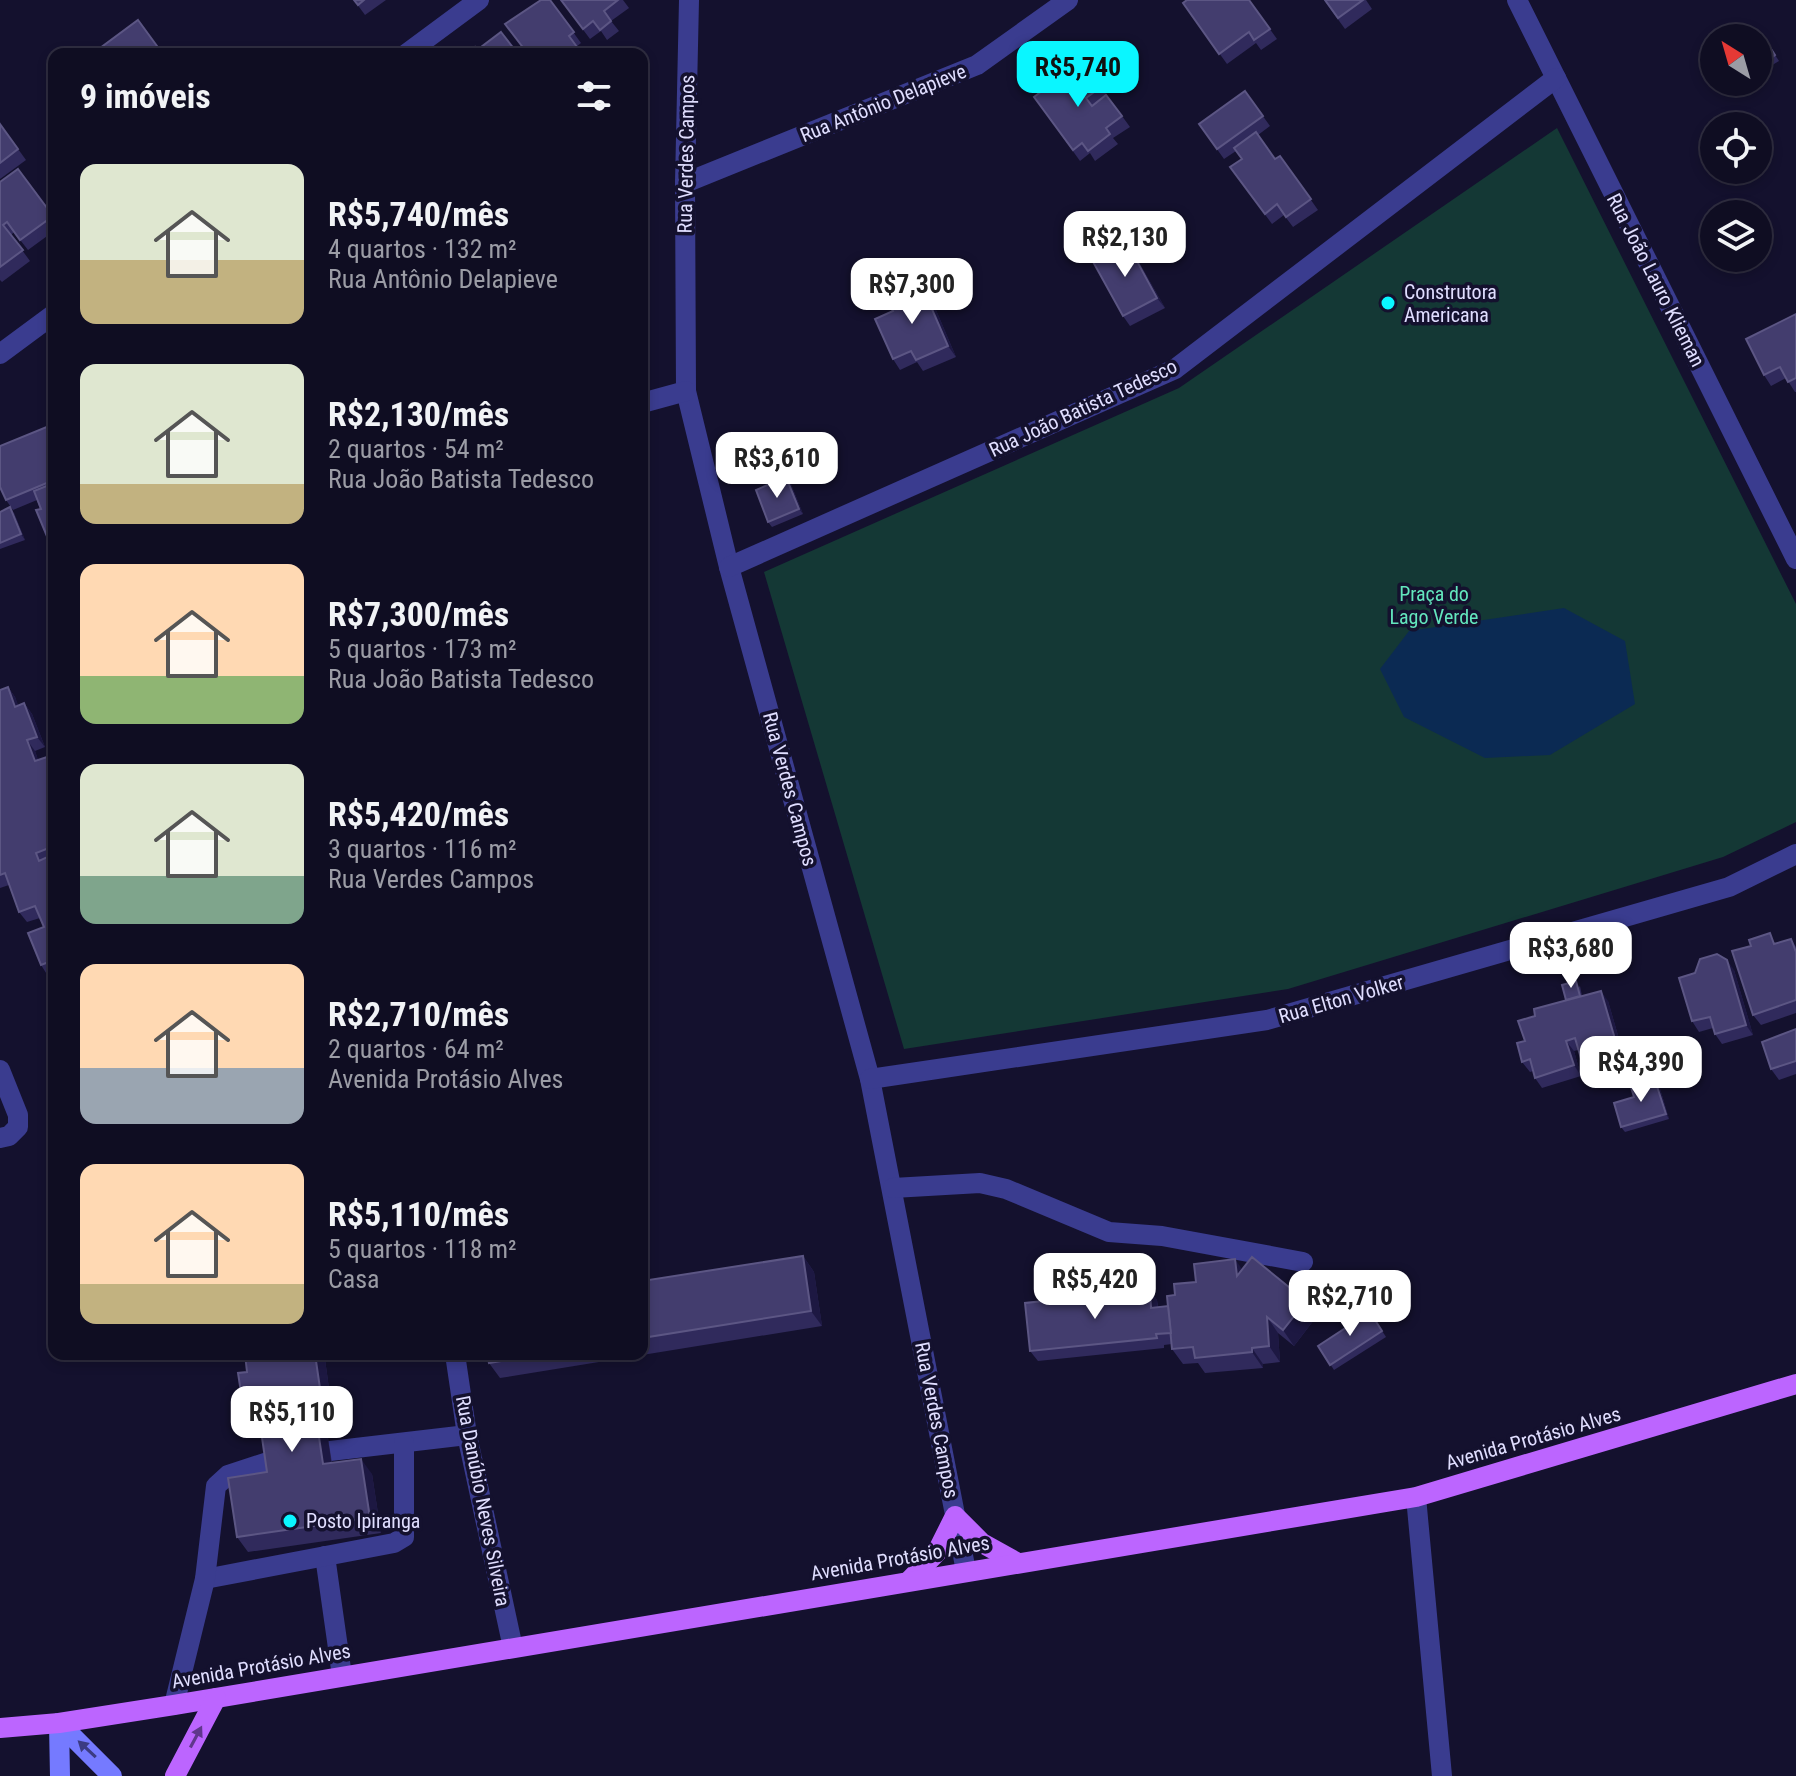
<!DOCTYPE html>
<html lang="pt">
<head>
<meta charset="utf-8">
<style>
	body { margin:0; font-family:"Roboto Condensed",sans-serif; background:#18162a; color:#f1f3f6; height:100vh; display:flex; flex-direction:column; font-size:30px; white-space:nowrap }
	* { box-sizing:border-box; margin:0 }
	p { font-size:26px; color:#9b9ca5 }
	.icon { flex:none; width:44px; height:44px; fill:none; stroke:currentColor; stroke-width:2; stroke-linecap:round; stroke-linejoin:round }
	.map { position:relative; flex:1; overflow:hidden }
	.drawer { position:absolute; left:48px; top:48px; width:600px; height:1312px; display:flex; flex-direction:column; background:#0f0d22; border-radius:16px; box-shadow:0 4px 12px #0003,0 0 0 2px #2f2d40 }
	.drawer>* { flex:none }
	.needle { width:52px; rotate:323deg }
	.controls { position:absolute; left:1700px; top:24px; display:grid; gap:16px }
	.controls a { display:grid; place-items:center; width:72px; height:72px; border-radius:50%; background:#0f0d22; box-shadow:0 4px 12px #0003,0 0 0 2px #2f2d40; font-size:40px }
	.price { position:absolute; translate:-50% -68px; padding:0 18px; border-radius:16px; background:#fff; color:#222; font-size:26px; line-height:52px; filter:drop-shadow(0 2px 4px #0008) }
	.price::after { content:''; position:absolute; left:50%; top:48px; width:24px; height:18px; margin-left:-12px; background:inherit; clip-path:polygon(0 0,100% 0,50% 100%) }
	.price.on { background:#0af6ff; color:#111 }
	ul { padding:0; list-style:none }
	li { display:flex; align-items:center; gap:24px; height:200px; padding:0 32px }
	li span { display:grid; place-items:center; flex:none; width:224px; height:160px; border-radius:16px; color:#555 }
	li>.icon { margin-inline-start:auto }
	span .icon { width:96px; height:96px; fill:#fffc; stroke-width:1 }
	li b { font-size:34px }
	h2 { display:flex; justify-content:space-between; align-items:center; height:96px; padding:0 32px; font-size:34px }
	.map>svg:first-child { display:block }
	.green { fill:#143835 }
	.water { fill:#0b2a53 }
	.lines { fill:none; stroke-linecap:round; stroke-linejoin:round }
	.service { stroke:#3a3c8f; stroke-width:20 }
	.minor { stroke:#3a3c8f; stroke-width:20 }
	.secondary { stroke:#757aff; stroke-width:20 }
	.primary { stroke:#bc65ff; stroke-width:20 }
	.wall { fill:#302a5c }
	.shaded-wall { fill:#1d1842 }
	.building { fill:#433d6e; stroke:#5c5684; stroke-width:2 }
	.oneway { fill:#60378c }
	.oneway2 { fill:#3b3b82 }
	.poi-dot { fill:#0af6ff; stroke:#14112e; stroke-width:3 }
	.labels { text-anchor:middle; stroke-width:7; stroke-linejoin:round; paint-order:stroke }
	.street-label { font-size:20px; fill:#e0deff; stroke:#14112e }
	.poi-label { font-size:20px; fill:#e0deff; stroke:#14112e; text-anchor:start }
	.park-label { font-size:20px; fill:#63e6bd; stroke:#14112e }
</style>
</head>
<body>
<div class="map">
<svg width="1796" height="1776" viewBox="0 0 1796 1776">
	<rect width="100%" height="100%" fill="#14112e"/>
	<path class="green" d="M1557,128l239,476v218l-73,35 -435,132 -384,60 -140,-477 415,-184z"/>
	<path class="water" d="M1564,608l61,33 10,63 -85,51 -65,3 -81,-41 -24,-48 29,-38z"/>
	<g class="lines">
		<g class="service">
			<path d="M330,1451l137,-16"/>
			<path d="M325,1556l17,120"/>
			<path d="M205,1579l189,-36 10,-6v-94"/>
			<path d="M174,1705l31,-126 11,-93 12,-11 46,-15"/>
		</g>
		<g class="minor">
			<path d="M689,0l-4,183 1,208 43,176 141,512 96,492"/>
			<path d="M1517,0l279,559"/>
			<path d="M406,54l73,-54"/>
			<path d="M685,183l292,-118 91,-65"/>
			<path d="M0,354l54,-40"/>
			<path d="M642,403l44,-12"/>
			<path d="M729,567l446,-198 381,-291"/>
			<path d="M0,1070l18,45v12l-9,9 -9,2"/>
			<path d="M870,1079l397,-59 462,-133 67,-33"/>
			<path d="M893,1188l87,-5 26,6 103,43 53,4 141,26"/>
			<path d="M455,1354l12,81 46,213"/>
			<path d="M1416,1497l26,279"/>
		</g>
		<g class="secondary">
			<path d="M59,1723l53,53"/>
			<path d="M59,1723l1,53"/>
		</g>
		<g class="primary">
			<path d="M909,1581l28,-29 18,-36 27,27 36,20"/>
			<path d="M0,1728l59,-5 115,-18 1242,-208 380,-113"/>
			<path d="M175,1776l41,-78"/>
		</g>
	</g>
	<g class="wall">
		<path d="M354,0h32l-21,15z"/>
		<path d="M550,0l31,43 -5,4 6,7h-55z"/>
		<path d="M561,0h62l6,8 -18,13 8,10 -12,9 -6,-9 -11,8z"/>
		<path d="M1249,0l28,39 -16,11 -5,-7 -29,21 -44,-61z"/>
		<path d="M1324,0h42l6,9 -27,20z"/>
		<path d="M138,20l23,32 -3,2h-66z"/>
		<path d="M1762,35l17,26 -10,6 -11,-18z"/>
		<path d="M1088,69l42,58 -17,11 5,6 -23,17 -5,-8 -10,8 -46,-64 46,-22z"/>
		<path d="M1245,91l25,35 -12,9 17,24 5,-3 38,54 -25,17 -9,-12 -12,9 -42,-57 12,-8 -6,-8 -12,8 -25,-35z"/>
		<path d="M0,124l26,36 -26,19z"/>
		<path d="M18,169l36,48v14l-26,19 -14,-18 -3,3 19,26 -28,21 -2,-2v-98z"/>
		<path d="M1133,252l32,56 -35,18 -7,-10z"/>
		<path d="M922,286l8,10 26,61 -33,14 -6,-9 -17,8 -7,-11v-48z"/>
		<path d="M1796,314v78h-1l-9,-14 -15,8 -7,-11z"/>
		<path d="M54,424v127l-3,-5 -14,-46 -24,10 -7,-10z"/>
		<path d="M786,477l4,5 13,32 -31,13 -4,-5z"/>
		<path d="M0,512l14,1 11,27 -25,9z"/>
		<path d="M8,687l7,10 3,9 6,-3 8,11 13,33 -10,4 3,9 9,-3 7,10v207l-6,2 -7,-11 3,-38 -4,-9 -13,4 -8,-10 -10,-27 -9,3v-198z"/>
		<path d="M1791,939l5,8v66l-35,12 -8,-10 24,-72z"/>
		<path d="M1734,970l19,65 -31,9 -7,-10 -2,-6 -14,4 -7,-11z"/>
		<path d="M1580,986l2,10 26,5 23,79 -20,6 -6,-8 -13,4 -7,-10 -7,-22 -4,1 7,25 -39,12 -7,-10 -2,-7 -3,1 -8,-10 13,-46 31,-16z"/>
		<path d="M1796,1029v45l-17,6 -8,-11z"/>
		<path d="M1654,1077l4,5 11,37 -44,13 -4,-5 13,-30z"/>
		<path d="M803,1256l11,16 8,54 -322,52 -11,-15 -2,-9h155v-73z"/>
		<path d="M1242,1269l75,47 -23,30 -16,-13 2,29 -17,2v4l-58,5 -7,-10 -15,1 -11,-15v-5l-8,1v3l-126,13 -8,-10 120,-61 7,10 1,7 10,-1 7,-11 21,-13z"/>
		<path d="M1370,1312l16,25 -52,33 -16,-24z"/>
		<path d="M245,1354h76l4,5 8,59 -8,1 7,44 40,11 9,59 -133,19 -11,-15 30,-65 -7,-45 -6,1 -10,-16 3,-40z"/>
	</g>
	<g class="shaded-wall">
		<path d="M1126,241l7,11 32,56 -8,-10z"/>
		<path d="M922,286l8,10 26,61 -8,-11z"/>
		<path d="M786,477l4,5 13,32 -4,-5z"/>
		<path d="M10,507l4,6 11,27 -4,-6z"/>
		<path d="M8,687l7,10 8,20 -8,-10z"/>
		<path d="M24,703l8,11 13,33 -8,-10z"/>
		<path d="M27,740l8,11 7,20 -7,-10z"/>
		<path d="M1727,960l7,10 19,65 -7,-10z"/>
		<path d="M1601,991l7,10 23,79 -7,-10z"/>
		<path d="M1566,1041l8,10 7,25 -7,-11z"/>
		<path d="M1654,1077l4,5 11,37 -3,-5z"/>
		<path d="M803,1256l11,16 8,54 -11,-15z"/>
		<path d="M1235,1259l11,16 -9,1z"/>
		<path d="M1150,1290l7,10 2,18 -8,-10z"/>
		<path d="M1306,1301l11,15 -23,30 -11,-16z"/>
		<path d="M1267,1317l11,16 2,29 -11,-16z"/>
		<path d="M1252,1348l11,16v4l-11,-16z"/>
		<path d="M315,1354h6l4,5 8,59 -11,-16z"/>
		<path d="M314,1404l11,15 9,61 -11,-16z"/>
		<path d="M361,1459l11,15 9,59 -11,-15z"/>
	</g>
	<g class="building">
		<path d="M354,0h10l-6,5z"/>
		<path d="M541,0h9l24,32 -5,4 8,11 -9,7h-12l-3,-3 -5,3h-20l-23,-30z"/>
		<path d="M561,0h57l-14,11 7,10 -11,9 -7,-9 -10,8z"/>
		<path d="M1187,0h62l21,29 -16,11 -5,-8 -30,22 -36,-51z"/>
		<path d="M1325,0h38l-25,18z"/>
		<path d="M138,20l19,26 -10,8 -2,-2 -2,2h-7l-4,-6 -8,6h-32z"/>
		<path d="M501,32l17,22h-52l9,-7 2,3z"/>
		<path d="M1762,35l13,20 -9,7 -8,-13v-11h-2z"/>
		<path d="M1074,67l6,8 8,-6 13,18 -15,11 6,8 14,-11 16,21 -16,12 4,6 -22,17 -6,-8 -9,7 -39,-53z"/>
		<path d="M1245,91l18,25 -46,33 -18,-25z"/>
		<path d="M0,124l18,25 -18,14z"/>
		<path d="M1256,132l19,27 5,-3 31,43 -25,18 -9,-13 -12,10 -35,-47 12,-8 -8,-11z"/>
		<path d="M18,169l35,47 -33,24 -13,-18 -4,3 20,25 -23,17v-85z"/>
		<path d="M1126,241l31,57 -34,18 -31,-56z"/>
		<path d="M922,286l26,60 -32,14 -5,-9 -18,8 -18,-40 18,-8 -5,-10z"/>
		<path d="M1796,314v64l-8,4 -8,-15 -16,8 -18,-36z"/>
		<path d="M54,424v56l-48,20 -6,-13v-41z"/>
		<path d="M786,477l13,32 -31,13 -12,-32z"/>
		<path d="M54,483v62l-3,1 -15,-36 5,-1 -7,-18z"/>
		<path d="M10,507l11,27 -21,9v-31z"/>
		<path d="M8,687l7,20 9,-4 13,34 -10,3 8,21 12,-4 7,19v15l-3,1 3,8v46l-18,7 3,8 15,-7v106l-13,5 -13,-32 16,-6 -9,-21 -16,6 -14,-39 -5,2v-185z"/>
		<path d="M1770,933l4,11 17,-5 5,13v48l-43,15 -21,-64 19,-5 -2,-6z"/>
		<path d="M1717,954l10,6 19,65 -31,9 -5,-17 -18,4 -13,-43 16,-5 5,-14z"/>
		<path d="M1576,981l4,15 -14,4 -4,-15z"/>
		<path d="M1601,991l23,79 -21,6 -2,-9 -16,5 -10,-34 -9,3 8,24 -39,13 -5,-19 -8,3 -5,-19 8,-2 -7,-20 17,-5 -1,-7z"/>
		<path d="M1796,1029v32l-25,8 -9,-27z"/>
		<path d="M1654,1077l12,37 -45,13 -7,-24 20,-6 -4,-13z"/>
		<path d="M803,1256l8,55 -169,27v-57z"/>
		<path d="M1252,1257l54,44 -23,29 -16,-13 2,29 -17,2v4l-57,6 -2,-11 -21,2 -5,-53 8,-1 -1,-11 22,-2 -2,-18 41,-5 2,17z"/>
		<path d="M1150,1290l1,18 17,-2 3,27 -15,1 1,4 -127,13 -5,-48z"/>
		<path d="M1370,1312l12,19 -52,34 -12,-19z"/>
		<path d="M245,1354h70l7,48 -8,2 9,60 38,-5 9,59 -133,19 -9,-59 39,-6 -9,-62 -14,2 -6,-39 9,-1z"/>
		<path d="M487,1354h55l-53,9z"/>
	</g>
	<defs><path id="oneway-solid" d="M-6-.8H1V-3.2L6.5 0L1 3.2V.8H-6Z" transform="scale(2)"/></defs>
	<use class="oneway" href="#oneway-solid" transform="translate(196 1737) rotate(-62)"/>
	<use class="oneway2" href="#oneway-solid" transform="translate(87 1749) rotate(-137)"/>
	<g class="poi-dot">
		<circle cx="1388" cy="303" r="8"/>
		<circle cx="290" cy="1521" r="8"/>
	</g>
	<g class="labels">
		<g class="street-label">
			<text transform="translate(883 103) rotate(-22)" y="7">Rua Antônio Delapieve</text>
			<text transform="translate(686 154) rotate(-89)" y="7">Rua Verdes Campos</text>
			<text transform="translate(1656 280) rotate(63)" y="7">Rua João Lauro Klieman</text>
			<text transform="translate(1083 408) rotate(-25)" y="7">Rua João Batista Tedesco</text>
			<text transform="translate(790 789) rotate(75)" y="7">Rua Verdes Campos</text>
			<text transform="translate(1341 999) rotate(-16)" y="7">Rua Elton Volker</text>
			<text transform="translate(937 1420) rotate(79)" y="7">Rua Verdes Campos</text>
			<text transform="translate(1533 1438) rotate(-16)" y="7">Avenida Protásio Alves</text>
			<text transform="translate(483 1501) rotate(79)" y="7">Rua Danúbio Neves Silveira</text>
			<text transform="translate(900 1558) rotate(-10)" y="7">Avenida Protásio Alves</text>
			<text transform="translate(261 1666) rotate(-10)" y="7">Avenida Protásio Alves</text>
		</g>
		<g class="poi-label">
			<text x="1404" y="299">Construtora<tspan x="1404" dy="23">Americana</tspan></text>
			<text x="306" y="1528">Posto Ipiranga</text>
		</g>
		<g class="park-label">
			<text x="1434" y="601">Praça do<tspan x="1434" dy="23">Lago Verde</tspan></text>
		</g>
	</g>
</svg>
<div class="controls">
<a><svg class="needle" viewBox="-14 -14 28 28"><path d="M0-13l5 13h-10z" fill="#e53935"/><path d="M0 13l5-13h-10z" fill="#9b9ca5"/></svg></a>
<a><svg class="icon" aria-label="locate" viewBox="0 0 24 24"><circle cx="12" cy="12" r="6"/><path d="M12 2v4M12 18v4M2 12h4M18 12h4"/></svg></a>
<a><svg class="icon" aria-label="layers" viewBox="0 0 24 24"><path d="M12 4l9 5-9 5-9-5zM3 14l9 5 9-5"/></svg></a>
</div>
<b class="price on" style="left:1078px;top:109px">R$5,740</b>
<b class="price" style="left:1125px;top:279px">R$2,130</b>
<b class="price" style="left:912px;top:326px">R$7,300</b>
<b class="price" style="left:777px;top:500px">R$3,610</b>
<b class="price" style="left:1571px;top:990px">R$3,680</b>
<b class="price" style="left:1641px;top:1104px">R$4,390</b>
<b class="price" style="left:1095px;top:1321px">R$5,420</b>
<b class="price" style="left:1350px;top:1338px">R$2,710</b>
<b class="price" style="left:292px;top:1454px">R$5,110</b>
<section class="drawer">
<h2>9 imóveis<svg class="icon" aria-label="filters" viewBox="0 0 24 24"><path d="M4 7h16M4 17h16"/><circle cx="9" cy="7" r="2"/><circle cx="15" cy="17" r="2"/></svg></h2>
<ul>
<li><span style="background:linear-gradient(#dfe7d0 60%,#c2b280 0)"><svg class="icon" aria-label="home" viewBox="0 0 24 24"><path d="M3 11l9-7 9 7M6 9v11h12V9"/></svg></span><div><b>R$5,740/mês</b><p>4 quartos · 132 m²</p><p>Rua Antônio Delapieve</p></div></li>
<li><span style="background:linear-gradient(#dfe7d0 75%,#c2b280 0)"><svg class="icon" aria-label="home" viewBox="0 0 24 24"><path d="M3 11l9-7 9 7M6 9v11h12V9"/></svg></span><div><b>R$2,130/mês</b><p>2 quartos · 54 m²</p><p>Rua João Batista Tedesco</p></div></li>
<li><span style="background:linear-gradient(#ffd9b3 70%,#8fb573 0)"><svg class="icon" aria-label="home" viewBox="0 0 24 24"><path d="M3 11l9-7 9 7M6 9v11h12V9"/></svg></span><div><b>R$7,300/mês</b><p>5 quartos · 173 m²</p><p>Rua João Batista Tedesco</p></div></li>
<li><span style="background:linear-gradient(#dfe7d0 70%,#7fa58c 0)"><svg class="icon" aria-label="home" viewBox="0 0 24 24"><path d="M3 11l9-7 9 7M6 9v11h12V9"/></svg></span><div><b>R$5,420/mês</b><p>3 quartos · 116 m²</p><p>Rua Verdes Campos</p></div></li>
<li><span style="background:linear-gradient(#ffd9b3 65%,#9aa5b1 0)"><svg class="icon" aria-label="home" viewBox="0 0 24 24"><path d="M3 11l9-7 9 7M6 9v11h12V9"/></svg></span><div><b>R$2,710/mês</b><p>2 quartos · 64 m²</p><p>Avenida Protásio Alves</p></div></li>
<li><span style="background:linear-gradient(#ffd9b3 75%,#c2b280 0)"><svg class="icon" aria-label="home" viewBox="0 0 24 24"><path d="M3 11l9-7 9 7M6 9v11h12V9"/></svg></span><div><b>R$5,110/mês</b><p>5 quartos · 118 m²</p><p>Casa</p></div></li>
</ul>
</section>
</div>
</body>
</html>
